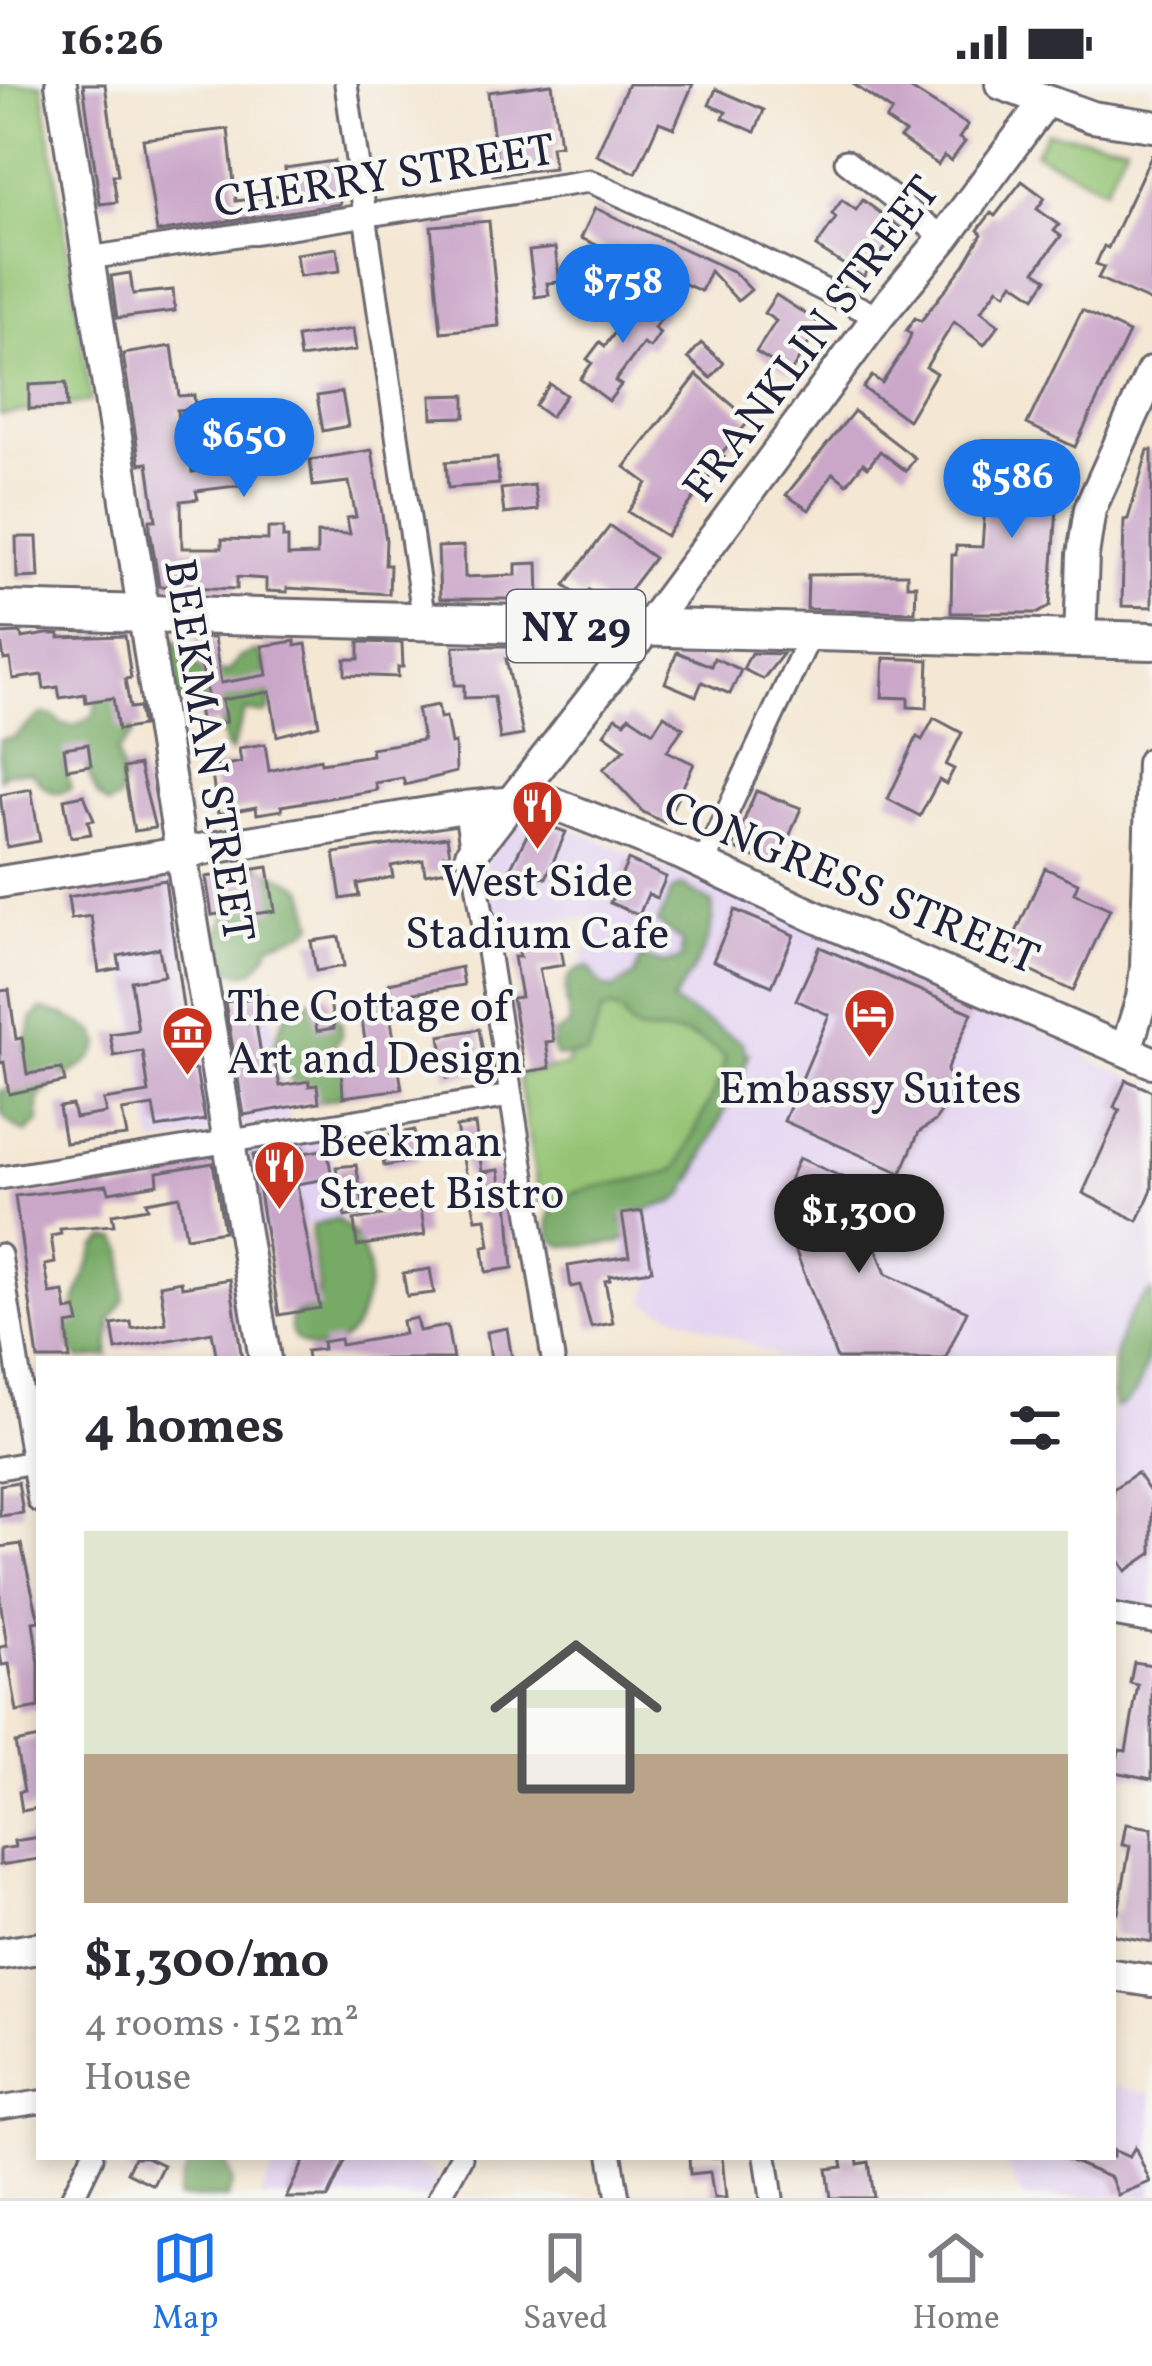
<!DOCTYPE html>
<html lang="en">
<head>
<meta charset="utf-8">
<style>
	body { margin:0; font-family:Vollkorn,serif; background:#f7f7f7; color:#2b2b33; height:100vh; display:flex; flex-direction:column; font-size:45px; white-space:nowrap }
	* { box-sizing:border-box; margin:0 }
	p { font-size:39px; color:#7c7c81 }
	.icon { flex:none; width:66px; height:66px; fill:none; stroke:currentColor; stroke-width:2; stroke-linecap:round; stroke-linejoin:round }
	.map { position:relative; flex:1; overflow:hidden }
	.drawer { position:absolute; left:36px; top:1272px; width:1080px; height:804px; display:flex; flex-direction:column; background:#fff; border-radius:0px; box-shadow:0 6px 18px #0003 }
	.drawer>* { flex:none }
	.price { position:absolute; translate:-50% -102px; padding:0 27px; border-radius:42px; background:#1a73e8; color:#fff; font-size:39px; line-height:78px; filter:drop-shadow(0 3px 6px #0008) }
	.price::after { content:''; position:absolute; left:50%; top:72px; width:36px; height:27px; margin-left:-18px; background:inherit; clip-path:polygon(0 0,100% 0,50% 100%) }
	.price.current { background:#222; color:#fff }
	ul { padding:0; list-style:none }
	li { display:grid; align-content:center; gap:24px; height:636px; padding:0 48px }
	li+li { border-top:3px solid #e1e1e2 }
	li span { display:grid; place-items:center; height:372px; border-radius:0px; color:#555 }
	li>.icon { margin-inline-start:auto }
	span .icon { width:216px; height:216px; fill:#fffc; stroke-width:1 }
	li b { font-size:51px }
	h2 { display:flex; justify-content:space-between; align-items:center; height:144px; padding:0 48px; font-size:51px }
	.status { display:flex; justify-content:space-between; align-items:center; height:84px; padding:0 60px; background:#fff; direction:ltr }
	.status svg { height:33px; fill:currentColor }
	.tab-bar { display:flex; justify-content:space-around; align-items:center; height:168px; border-top:3px solid #e1e1e2; background:#fff; font-size:33px; color:#7c7c81 }
	.tab-bar a { display:grid; justify-items:center; gap:6px }
	.tab-bar .current { color:#1a73e8 }
	.map>svg:first-child { display:block }
	.built { fill:#e3d3f2 }
	.green { fill:#94c473; stroke:#5b7357; stroke-width:3 }
	.forest { fill:#77aa65; stroke:#4c6650; stroke-width:3 }
	.building { fill:#caa7c9 }
	.lines { fill:none; stroke-linecap:round; stroke-linejoin:round }
	.street-casing { stroke:#6c6770; stroke-width:27 }
	.secondary-casing { stroke:#6c6770; stroke-width:36 }
	.highway-casing { stroke:#6c6770; stroke-width:42 }
	.street { stroke:#fff; stroke-width:21 }
	.secondary { stroke:#fff; stroke-width:30 }
	.highway { stroke:#fff; stroke-width:36 }
	.labels { text-anchor:middle; stroke-width:9; stroke-linejoin:round; paint-order:stroke }
	.shield { fill:#f6f6f2; stroke:#626272; stroke-width:3 }
	.shield-label { font-size:42px; font-weight:bold; fill:#22223b }
	.street-label { font-size:45px; fill:#22223b; stroke:#f6f6f2 }
	.poi-label { font-size:45px; fill:#22223b; stroke:#f6f6f2 }
</style>
</head>
<body>
<div class="status"><b>16:26</b><svg viewBox="0 0 49 12"><path d="M0 12V9h3v3zM5 12V6h3v6zM10 12V3h3v9zM15 12V0h3v12zM26 1h20v11H26zM47 4h2v5h-2z"/></svg></div>
<div class="map">
<svg width="1152" height="2114" viewBox="0 0 1152 2114">
	<rect width="100%" height="100%" fill="#f6f6f2"/>
	<filter id="ink" filterUnits="userSpaceOnUse"><feTurbulence type="fractalNoise" baseFrequency=".00833" numOctaves="2"/><feDisplacementMap in="SourceGraphic" scale="24" xChannelSelector="R" yChannelSelector="G"/><feConvolveMatrix kernelMatrix="1 2 1 2 8 2 1 2 1" color-interpolation-filters="sRGB"/></filter>
	<filter id="wash" filterUnits="userSpaceOnUse"><feTurbulence type="fractalNoise" baseFrequency=".004" numOctaves="4" result="noise"/><feDisplacementMap in="SourceGraphic" scale="48" xChannelSelector="R" yChannelSelector="G"/><feGaussianBlur stdDeviation="2.7" result="paint"/><feColorMatrix in="noise" values="0 0 0 0 0 0 0 0 0 0 0 0 0 0 0 0 0 1.4 0 .05"/><feComposite in="paint" operator="in"/></filter>
	<g filter="url(#wash)">
		<rect width="100%" height="100%" fill="#f4e7d3"/>
		<g class="built">
			<path d="M534,729l277,117 275,121 1,7 65,28v521l-39,-6v-242h-328l-141,-57 9,-23 -24,3 -54,-305 26,-61 -107,10 -9,-61 30,-46z"/>
			<path d="M161,787l10,2 43,257 -8,5 -53,9 -42,-265z"/>
			<path d="M268,909l21,128 -43,6 -8,-6 -21,-119z"/>
			<path d="M328,1051l15,84 -88,14 -9,-81z"/>
			<path d="M1113,2002l39,8v101l-130,3 -20,-41h111z"/>
			<path d="M279,2073h136l2,8 23,12 -11,21h-169z"/>
		</g>
		<g class="green">
			<path d="M0,0h42l49,317 -91,14z"/>
			<path d="M1047,48l79,12 -21,45 -70,-36z"/>
			<path d="M580,895l170,75 -57,127 -153,23 -22,-129 49,-9z"/>
		</g>
		<g class="forest">
			<path d="M164,544c16,14 23,31 40,45l25,-2 11,-14 18,-6c10,18 12,39 11,59l-4,4 -20,-3 -14,41 -5,-4 -8,-37c-14,-8 -30,-6 -47,-12l-12,-68z"/>
			<path d="M103,609h11l17,30 2,11 -16,18 6,25 -4,22 -11,6 -10,-9 -15,-35 -11,-4 -9,9 8,22c-19,11 -27,-1 -40,-16h-24l-7,7v-40l13,-1 28,-24 12,2 9,8 12,2 20,-11 2,-13z"/>
			<path d="M251,778l53,26 10,36 -9,8 -34,12c-11,27 -24,39 -51,19l-4,-26 15,-33 7,-38z"/>
			<path d="M682,801l30,18c5,37 -21,69 -40,99l70,40 5,14 -4,17 -59,122 -10,7 -48,13 -4,5 6,15 -8,8 -57,3c-11,-6 -13,-9 -14,-22 -3,-47 100,-36 129,-57l43,-91 4,-18c-11,-12 -28,-21 -43,-24 -26,-6 -48,9 -59,-20l-12,-6 -10,4 -13,42 -32,3 -5,-12 3,-11 16,-9c-2,-23 -16,-53 19,-58l13,19 11,3 21,-13 7,-18 24,6 16,-5 1,-17 -24,-19 14,-33z"/>
			<path d="M303,915l11,1 28,24 -1,12 -7,10 13,44 -10,8 -23,5c-39,-41 -53,-43 -22,-100z"/>
			<path d="M41,925l23,6 32,17 4,12c-12,29 -43,31 -62,55l1,23 -13,11c-23,-10 -26,-19 -26,-42l12,-4 21,-69z"/>
			<path d="M335,1135c17,7 21,20 29,35 7,13 5,23 3,37 -4,15 -7,33 -18,44 -22,21 -64,18 -58,-19l24,-9c11,-24 -7,-55 -3,-82z"/>
			<path d="M106,1154l12,1 6,11v50l-13,20 -3,36 -29,3 -7,-9 -6,-24 30,-80z"/>
			<path d="M1152,1207c0,34 0,109 -38,117 -5,-38 3,-94 38,-117z"/>
			<path d="M194,2073l31,3 8,22 -6,16h-50l5,-20z"/>
		</g>
		<g id="blocks">
			<g class="building">
				<path d="M83,0h22l13,91h-5l4,27 -17,2z"/>
				<path d="M552,0l8,61 -9,1 3,22 -61,7 -2,-17 5,-1 -8,-65z"/>
				<path d="M628,0h65l-19,44 -15,-6 -23,51 -40,-18z"/>
				<path d="M853,0h50l65,41 -9,13 6,4 -14,19 -7,-5 -6,9 -38,-27 5,-5 -19,-13 6,-9z"/>
				<path d="M716,5l48,21 -9,22 -32,-14 3,-6 -17,-7z"/>
				<path d="M228,45l8,72 52,-7 -3,-26 49,-7 6,43 -183,28 -14,-93z"/>
				<path d="M1152,70v148l-54,-24 6,-11 -8,-3 8,-18 4,2z"/>
				<path d="M1022,97l23,17 -8,11 22,16 -5,6 7,5 -26,35 12,8 -12,18 -22,-15 -7,11 -8,-5 -17,23 18,14 -15,20 -30,-23 -28,45 10,6 -28,47 -45,-32 9,-12 10,7 25,-38 4,-11 -5,-3 9,-13 6,3 43,-56 18,-31 -4,-4 13,-17 4,3z"/>
				<path d="M842,116l14,10 7,-10 38,28 -38,49 -47,-30 20,-29 -4,-4z"/>
				<path d="M595,124l139,64 17,18 -13,11 -28,-30 -9,20 -120,-53z"/>
				<path d="M489,137l10,105 -58,6 -10,-106z"/>
				<path d="M337,164l3,23 -41,5 -3,-22z"/>
				<path d="M555,164l5,34 -13,1 2,12 -14,2 -6,-46z"/>
				<path d="M130,189l3,21 40,-4 2,21 -58,7 -6,-42z"/>
				<path d="M638,207l29,20 -13,17 6,5 -10,15 -7,-4 -28,37 6,4 -12,16 -29,-22 12,-16 -5,-4 13,-17 5,4 25,-34 -4,-3z"/>
				<path d="M776,211l45,29 -31,49 -34,-21 20,-31 -12,-8z"/>
				<path d="M1082,226l47,23 -54,114 -48,-23z"/>
				<path d="M353,245l3,21 -56,8 -3,-21z"/>
				<path d="M701,259l23,20 -13,15 -23,-20z"/>
				<path d="M172,262l7,50 15,-1 1,14 -18,1 2,30 9,-1 4,33 31,-4 -3,-61 22,-3 10,80 -56,7 2,8 -17,2 1,47h40v-9l46,1v-12h15v10h5v18l29,-1v-22l33,1 -3,-16 9,-1 -7,-35 -36,4 -3,-26 62,-10 14,90 -1,25h5l-1,29 -102,-6v4l-21,-1v-12l-29,-2v12l-78,-3 -9,-57v-9h6l-8,-57 -8,1 -17,-110z"/>
				<path d="M697,291l53,45 -30,35 4,2 -58,79 -38,-24 19,-29 -22,-16z"/>
				<path d="M66,299l1,25 -38,1v-24z"/>
				<path d="M550,300l16,11 -16,22 -15,-11z"/>
				<path d="M342,308l6,34 -25,5 -6,-35z"/>
				<path d="M465,311v22l-33,1 -1,-22z"/>
				<path d="M854,327l61,47 -9,13 -26,-20 -12,16 -5,-4 -16,21 -14,-11 -24,37 -23,-15z"/>
				<path d="M1004,364l9,4 2,-4 56,27 -13,19 -8,112 -12,7h-87l1,-58h4v-9l26,1 5,-68z"/>
				<path d="M1148,366h4v157l-30,-1 2,-86 4,-1z"/>
				<path d="M497,374l2,26 -51,4 -2,-26z"/>
				<path d="M534,401l4,25 -34,4 -3,-25z"/>
				<path d="M610,442l44,32 -35,46h-12l-18,-14 -6,8 -18,-13z"/>
				<path d="M16,453h21l2,40 -22,1z"/>
				<path d="M464,462l1,31 51,-2v-11l22,-1 1,36h-99l-2,-52z"/>
				<path d="M885,490h22v11h9l-1,27 -108,-3 1,-34z"/>
				<path d="M21,549l1,5 25,-4h12v4l66,-2 6,42 -6,1 5,29 9,-1 3,19 -24,4 -5,-32 -27,4 -1,-8 -25,4 -2,-11 -14,2 -2,-14 -29,4 -3,-20 -6,1 -4,-26z"/>
				<path d="M196,554h18l7,45 46,-8 -5,-29 33,-5v5l11,-2 13,81 -42,11 -7,-44 -48,8 4,22 -25,4 -3,-19 11,-2z"/>
				<path d="M359,558l43,1 1,24h-5v10l-53,-2v-16h14z"/>
				<path d="M454,562h61l1,13h-10l17,76 -23,4 -6,-42 -30,1v-13h-9z"/>
				<path d="M677,568l34,14 3,-8 27,12 -11,24 -28,-12 -6,14 -31,-13z"/>
				<path d="M751,569l32,1 -20,25 -20,-10z"/>
				<path d="M884,574l45,2 -2,48 -19,-1v-9l-26,-1z"/>
				<path d="M438,621l2,13 6,-1 5,27 4,-1 1,29 -51,13 -2,-7 -28,5 2,7 -96,16 1,4 -25,4 -1,-7 -38,7 -7,-46 30,-6 -2,-14 26,-4 4,27 51,-12 1,4 51,-8 -1,-7 52,-8 -6,-31z"/>
				<path d="M664,631l19,13 -16,23 27,13 -29,59 -22,-11 -40,-43 22,-20 -21,-15 12,-17 9,5 4,-6 24,16z"/>
				<path d="M934,634l28,15 -16,32 8,4 -8,15 -7,-4 -19,36 -32,-17 29,-62 5,3z"/>
				<path d="M88,660l3,21 -24,4 -3,-21z"/>
				<path d="M139,681l16,63 -21,3 -11,-63z"/>
				<path d="M31,705l9,52 -33,6 -7,-52z"/>
				<path d="M756,707l45,17 -24,58 -44,-18z"/>
				<path d="M84,711l10,25 -6,1 3,13 -20,3 -7,-38z"/>
				<path d="M534,737l32,11 -20,46 -15,-6 -3,7 -19,-8z"/>
				<path d="M447,753l3,17 -6,1 3,15 -22,4 -2,-14 -32,6 2,11 -36,7 2,12 -18,3 -7,-46z"/>
				<path d="M628,776l38,17 -9,21 -9,-4 -9,21 -29,-12z"/>
				<path d="M268,783l7,44 -22,3 -1,-5 -40,6 -6,-38z"/>
				<path d="M1045,784l33,15 -4,10 36,16 -37,82 -69,-32z"/>
				<path d="M165,796l27,190h4l9,50 -48,8 -4,-22 -31,5 5,25 -62,7 -6,-36 13,-2 3,13 31,-5 -3,-13 46,-7 -6,-42 -29,5 -4,-22 28,-4 -7,-49 33,-5 -5,-28 -41,8 2,12 -21,4 -8,-56 -20,3 -3,-22z"/>
				<path d="M735,826l59,25 -22,51 -59,-25z"/>
				<path d="M339,853l5,29 -28,5 -5,-30z"/>
				<path d="M559,853l5,28 -25,4 15,72 -8,1 4,26 -25,4 -13,-74 9,-1 -7,-40h6l-2,-14z"/>
				<path d="M820,863l152,66 -25,56 3,18 -4,18 -11,16 -16,11 -18,41 -117,-52 45,-106 -33,-15z"/>
				<path d="M461,883l3,18 -51,8 1,10 -21,4 -4,-24z"/>
				<path d="M9,906l7,49 6,-1 5,36 35,-5 3,13 -56,12 -5,-32 -4,1v-72z"/>
				<path d="M329,910l5,34 -17,3 -6,-34z"/>
				<path d="M267,912l3,20 -15,2 6,37 12,-2 7,33 29,-5v5l8,-1 2,17 -75,13 -19,-113z"/>
				<path d="M388,918l14,87 -59,8 -2,-38 17,-1v-6l8,-4 -6,-42z"/>
				<path d="M479,945l7,42 -39,7 -7,-42z"/>
				<path d="M1126,996l26,11v98l-14,32 -55,-28 37,-83 -6,-3z"/>
				<path d="M475,1040l7,48 17,-2 4,29 5,-1 5,70 -27,4 -3,-25 7,-1 -4,-28 -10,1 -20,-92z"/>
				<path d="M414,1046l5,30 -35,6 -5,-29z"/>
				<path d="M303,1063l1,6 23,-4 5,29 -35,6 23,124 -41,7 -26,-160z"/>
				<path d="M799,1074l70,31 -8,19 25,66 81,37 -22,48h-108l-59,-154z"/>
				<path d="M213,1079l11,68 -38,6 -7,-41 -33,6 2,6 -36,6 2,11 -54,4 1,5 -10,2 4,27 -10,2 5,29 14,-2 3,19 9,-2 3,14 -12,2 3,34h-32l-23,-163 92,-11 2,7 49,-8 -1,-12z"/>
				<path d="M356,1081l9,48 -20,4 -9,-50z"/>
				<path d="M421,1124l4,27 -68,11 -3,-26z"/>
				<path d="M642,1127l10,59 -43,6 1,4 -5,1 8,42 -22,4 -11,-42 -9,2 -3,-21 61,-10 -7,-42z"/>
				<path d="M430,1185l4,24 -27,3 -4,-23z"/>
				<path d="M230,1195l12,80h-25l-5,-27 -96,18 -4,-25 19,-3 1,7 34,-6 -6,-38 21,-4 1,6z"/>
				<path d="M416,1234l3,13 28,-5 6,33h-146l-1,-8 17,-2 -1,-7 18,-3 1,6 63,-11 -2,-13z"/>
				<path d="M507,1244l5,31h-21l-4,-27z"/>
				<path d="M1137,1389l15,22v58l-26,18 -13,-20v-62z"/>
				<path d="M18,1398l5,31 -23,3v-31z"/>
				<path d="M21,1460l18,77 -6,1 6,41v45l-22,4 -8,-48 -7,1 -2,-11v-7l7,-1 -7,-46v-53z"/>
				<path d="M1134,1578l18,3v114l-37,-7 4,-22 7,1 12,-66 -8,-2z"/>
				<path d="M39,1654v70l-17,3 -3,-19 5,-1 -9,-48z"/>
				<path d="M1126,1740l26,4v114l-39,-7v-23l5,1 12,-67 -8,-1z"/>
				<path d="M39,1753v22l-39,6v-16l15,-2 -1,-6z"/>
				<path d="M1135,2063l15,35 -32,13 -7,-17 -49,-21h51v-7l16,7z"/>
				<path d="M134,2073h12l17,8 -10,20 -26,-13z"/>
				<path d="M306,2073h41l-19,41h-42z"/>
				<path d="M722,2073l4,41h-12l-4,-26 -20,2 -1,-16z"/>
				<path d="M841,2073h16l1,7 11,-2 5,36h-43l-4,-29 16,-2z"/>
			</g>
		</g>
	</g>
	<g filter="url(#ink)">
		<use href="#blocks" fill-opacity="0" stroke="#6c6770" stroke-width="3"/>
		<g class="lines">
			<defs>
				<g id="street">
					<path d="M346,0l78,537"/>
					<path d="M846,77l98,77"/>
					<path d="M89,174l500,-77 146,65 143,71"/>
					<path d="M465,723l88,552"/>
					<path d="M703,780l109,-233"/>
					<path d="M0,1094l511,-82"/>
					<path d="M0,1171l39,246"/>
					<path d="M0,1384l39,-7"/>
					<path d="M1113,1531l39,7"/>
					<path d="M0,2024l39,-6"/>
					<path d="M611,2073l7,41"/>
					<path d="M766,2073l6,41"/>
					<path d="M72,2114l20,-41"/>
					<path d="M439,2114l22,-41"/>
				</g>
				<g id="secondary">
					<path d="M61,0l123,788 81,487"/>
					<path d="M1001,0l91,33 60,9"/>
					<path d="M1080,555l3,-84 7,-46 62,-137"/>
					<path d="M471,770l176,-226 231,-311 66,-79 100,-135"/>
					<path d="M0,798l465,-75 77,-8 137,54 137,64 336,145"/>
					<path d="M1126,966l16,-52 4,-30 6,-205"/>
					<path d="M0,1870l39,-6"/>
					<path d="M1113,1891l39,6"/>
				</g>
				<path id="highway" d="M0,526l1152,31"/>
			</defs>
			<use href="#street" class="street-casing"/>
			<use href="#secondary" class="secondary-casing"/>
			<use href="#highway" class="highway-casing"/>
			<use href="#street" class="street"/>
			<use href="#secondary" class="secondary"/>
			<use href="#highway" class="highway"/>
		</g>
	</g>
	<defs>
		<symbol id="restaurant-pin" viewBox="-11 -11 22 30"><path d="M0 17L-7.5 6A9.5 9.5 0 1 1 7.5 6Z" fill="#c8321e" stroke="#f6f6f2"/><path d="M-5-6h1v4h1v-4h1v4h1v-4h1v5L-1.5 .5V6h-2V.5L-5-1ZM5-6V6H3V1.5H1.5Q1.5-4 5-6Z" fill="#fff"/></symbol>
		<symbol id="hotel-pin" viewBox="-11 -11 22 30"><path d="M0 17L-7.5 6A9.5 9.5 0 1 1 7.5 6Z" fill="#c8321e" stroke="#f6f6f2"/><path d="M-6-4.5h1.5V1H6V5H4.5V3h-9V5H-6ZM-4 0a1.8 1.8 0 1 1 3.6 0ZM.5 0V-2.5h3Q6-2.5 6 0Z" fill="#fff"/></symbol>
		<symbol id="museum-pin" viewBox="-11 -11 22 30"><path d="M0 17L-7.5 6A9.5 9.5 0 1 1 7.5 6Z" fill="#c8321e" stroke="#f6f6f2"/><path d="M0-6L6-3V-2H-6V-3ZM-5-1h2V3h-2ZM-1-1h2V3h-2ZM3-1h2V3H3ZM-6 4H6V6H-6Z" fill="#fff"/></symbol>
	</defs>
	<g fill-rule="evenodd">
		<use href="#restaurant-pin" x="508" y="692" width="59" height="81"/>
		<use href="#hotel-pin" x="840" y="900" width="59" height="81"/>
		<use href="#museum-pin" x="158" y="918" width="59" height="81"/>
		<use href="#restaurant-pin" x="250" y="1052" width="59" height="81"/>
	</g>
	<g class="labels">
		<rect class="shield" x="507" y="506" width="138" height="72" rx="9"/>
		<g class="shield-label">
			<text x="576" y="557">NY 29</text>
		</g>
		<g class="street-label">
			<text transform="translate(384 90) rotate(-9)" y="16">CHERRY STREET</text>
			<text transform="translate(810 254) rotate(-53)" y="16">FRANKLIN STREET</text>
			<text transform="translate(211 666) rotate(81)" y="16">BEEKMAN STREET</text>
			<text transform="translate(852 797) rotate(23)" y="16">CONGRESS STREET</text>
		</g>
		<g class="poi-label">
			<text x="537" y="812">West Side<tspan x="537" dy="52">Stadium Cafe</tspan></text>
			<text x="227" y="937" text-anchor="start">The Cottage of<tspan x="227" dy="52">Art and Design</tspan></text>
			<text x="870" y="1019">Embassy Suites</text>
			<text x="318" y="1072" text-anchor="start">Beekman<tspan x="318" dy="52">Street Bistro</tspan></text>
		</g>
	</g>
</svg>
<b class="price" style="left:623px;top:262px">$758</b>
<b class="price" style="left:244px;top:416px">$650</b>
<b class="price" style="left:1012px;top:457px">$586</b>
<b class="price current" style="left:859px;top:1192px">$1,300</b>
<section class="drawer">
<h2>4 homes<svg class="icon" aria-label="filters" viewBox="0 0 24 24"><path d="M4 7h16M4 17h16"/><circle cx="9" cy="7" r="2"/><circle cx="15" cy="17" r="2"/></svg></h2>
<ul>
<li><span style="background:linear-gradient(#dfe7d0 60%,#b9a48a 0)"><svg class="icon" aria-label="home" viewBox="0 0 24 24"><path d="M3 11l9-7 9 7M6 9v11h12V9"/></svg></span><div><b>$1,300/mo</b><p>4 rooms · 152 m²</p><p>House</p></div></li>
</ul>
</section>
</div>
<nav class="tab-bar">
<a class="current"><svg class="icon" aria-label="map" viewBox="0 0 24 24"><path d="M3 6l6-2 6 2 6-2v14l-6 2-6-2-6 2zM9 4v14M15 6v14"/></svg>Map</a>
<a><svg class="icon" aria-label="saved" viewBox="0 0 24 24"><path d="M7 4h10v16l-5-4-5 4z"/></svg>Saved</a>
<a><svg class="icon" aria-label="home" viewBox="0 0 24 24"><path d="M3 11l9-7 9 7M6 9v11h12V9"/></svg>Home</a>
</nav>
</body>
</html>
